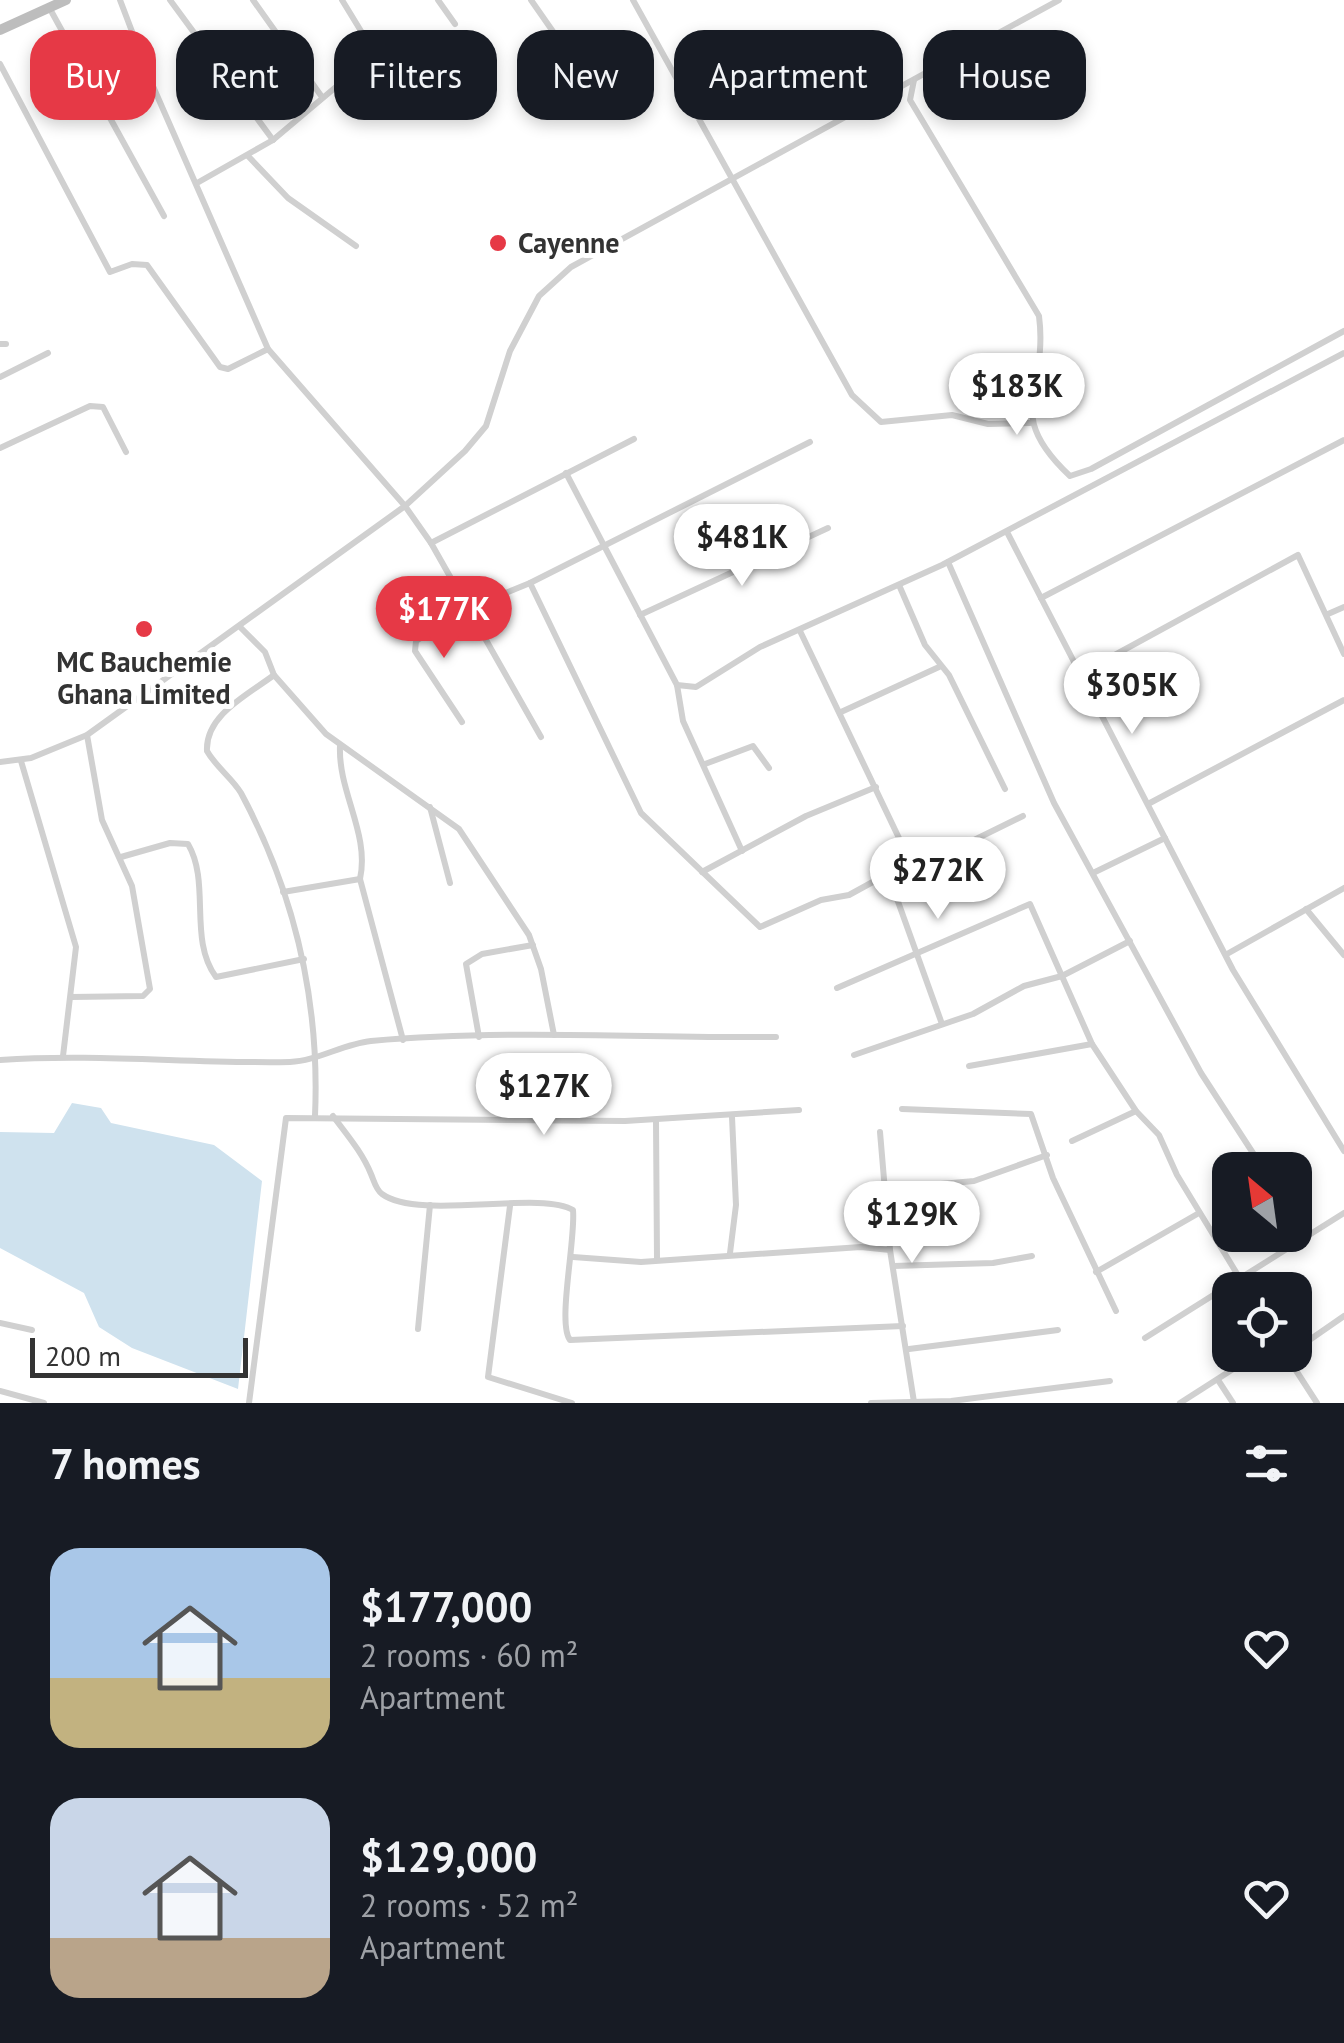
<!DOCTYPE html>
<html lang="en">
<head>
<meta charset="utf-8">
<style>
	body { margin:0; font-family:"PT Sans",sans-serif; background:#20242c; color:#f1f3f6; height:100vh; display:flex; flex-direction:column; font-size:38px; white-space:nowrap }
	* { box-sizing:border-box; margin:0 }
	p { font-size:32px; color:#9ea1a6 }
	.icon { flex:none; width:55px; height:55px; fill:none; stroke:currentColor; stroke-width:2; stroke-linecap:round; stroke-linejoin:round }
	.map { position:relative; height:1403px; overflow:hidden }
	.sheet { display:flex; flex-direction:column; background:#171b24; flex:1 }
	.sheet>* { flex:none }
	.banner { position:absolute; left:30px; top:30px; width:1285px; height:90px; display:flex; gap:20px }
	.needle { width:65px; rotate:331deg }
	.tools { position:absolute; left:1212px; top:1152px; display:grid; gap:20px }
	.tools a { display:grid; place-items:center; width:100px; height:100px; border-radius:20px; background:#171b24; box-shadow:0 5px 15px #0003; font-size:50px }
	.scale { position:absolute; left:30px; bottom:25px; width:218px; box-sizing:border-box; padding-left:10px; border:5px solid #333; border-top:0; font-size:28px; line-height:35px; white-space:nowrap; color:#333; -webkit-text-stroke:8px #fff; paint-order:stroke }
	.price { position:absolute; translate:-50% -85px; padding:0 22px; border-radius:35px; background:#fff; color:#222; font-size:32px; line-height:65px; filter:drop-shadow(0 2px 5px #0008) }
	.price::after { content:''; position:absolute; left:50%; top:60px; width:30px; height:22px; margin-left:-15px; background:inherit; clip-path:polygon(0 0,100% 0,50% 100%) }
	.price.active { background:#e63946; color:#fff }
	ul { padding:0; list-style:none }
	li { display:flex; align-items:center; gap:30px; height:250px; padding:0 50px }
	li span { display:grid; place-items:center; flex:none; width:280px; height:200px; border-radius:30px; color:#555 }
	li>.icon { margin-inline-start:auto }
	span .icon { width:120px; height:120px; fill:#fffc; stroke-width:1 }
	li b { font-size:42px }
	h2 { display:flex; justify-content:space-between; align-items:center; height:120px; padding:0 50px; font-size:42px }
	.chip { padding:0 35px; border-radius:30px; background:#171b24; box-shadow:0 5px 15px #0003; font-size:35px; line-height:90px }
	.chip.active { background:#e63946; color:#fff }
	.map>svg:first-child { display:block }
	.water { fill:#cfe2ee }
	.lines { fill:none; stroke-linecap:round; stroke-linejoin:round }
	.street { stroke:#d0d0d0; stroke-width:6 }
	.secondary { stroke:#bdbdbd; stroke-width:10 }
	.poi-dot { fill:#e63946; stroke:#fff; stroke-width:4 }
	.labels { text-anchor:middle; stroke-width:10; stroke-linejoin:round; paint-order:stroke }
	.poi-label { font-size:28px; font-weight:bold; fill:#333; stroke:#fff; text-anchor:start }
</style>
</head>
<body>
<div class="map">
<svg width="1344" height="1403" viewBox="0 0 1344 1403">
	<rect width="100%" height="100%" fill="#fff"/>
	<path class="water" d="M72,1103l29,5 10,15 103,22 48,36 -24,208 -106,-41 -33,-21 -15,-34 -84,-45v-116l54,1z"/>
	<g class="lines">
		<g class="street">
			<path d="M120,0l32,84 116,265 137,157 26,37 203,-104"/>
			<path d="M170,0l103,140"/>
			<path d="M253,0l69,97"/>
			<path d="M438,0l17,24"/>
			<path d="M531,0l30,43"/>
			<path d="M633,0l219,395 29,27 71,-7 36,9 42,-1"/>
			<path d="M50,9l114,207"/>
			<path d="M0,64l110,208 22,-8 15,1 73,102 8,2 40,-20"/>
			<path d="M914,80l-4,20 129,216c10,77 -38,95 31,160l21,-7 253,-138"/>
			<path d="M248,156l40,42 68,48"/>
			<path d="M197,183l76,-43 102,-86 -33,-54"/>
			<path d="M0,344h6"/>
			<path d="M0,377l48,-24"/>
			<path d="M0,448l90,-42 13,1 23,45"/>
			<path d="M566,473l111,212 6,36 59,130"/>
			<path d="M1007,532l226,438 111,181"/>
			<path d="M431,543l110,194"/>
			<path d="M948,562l106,241 147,270 63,97"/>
			<path d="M530,583l111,230 119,114 61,-27 28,-5 93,-51 30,-3 51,-25"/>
			<path d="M899,585l26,60 24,30 56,114"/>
			<path d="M1041,598l303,-158"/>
			<path d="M1328,614l16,-7"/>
			<path d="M640,615l188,-87"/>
			<path d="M241,628l24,24 9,23"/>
			<path d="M800,631l109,228"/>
			<path d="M1078,675l220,-120 46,99"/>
			<path d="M677,685l19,2 64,-40 182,-82 402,-212"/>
			<path d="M841,712l98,-45"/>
			<path d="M462,722l-47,-71 1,-10 51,-32 63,-26 280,-141"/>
			<path d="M340,746c-2,46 30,88 20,133l43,161"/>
			<path d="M21,761l55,186 -13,109"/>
			<path d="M0,762l31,-4 56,-23 318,-229 60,-55 21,-25 24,-75 29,-55 32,-29 488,-267"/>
			<path d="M705,764l48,-18 16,22"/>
			<path d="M1148,804l196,-104"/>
			<path d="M430,807l20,76"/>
			<path d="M121,857l49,-14 18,1c23,39 0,95 28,133l88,-18"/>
			<path d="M887,871l55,153"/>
			<path d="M702,872l104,-56 70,-29"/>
			<path d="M1093,873l72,-35"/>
			<path d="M283,892l77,-13"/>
			<path d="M1306,909l38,46"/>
			<path d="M1227,954l117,-66"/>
			<path d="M837,988l193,-84 62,140 44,67 23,24 18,40 62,102"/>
			<path d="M71,997l72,-1 7,-7 -18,-103 -30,-66 -15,-85"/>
			<path d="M479,1037l-13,-73 16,-10 51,-9"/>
			<path d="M854,1055l119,-41 51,-28 38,-10 68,-35"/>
			<path d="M0,1060c97,-7 193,4 290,2 27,-1 53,-18 81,-21 135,-12 270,-3 405,-4"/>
			<path d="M969,1066l123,-22"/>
			<path d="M902,1109l129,5 22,64 63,133"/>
			<path d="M315,1116c5,-114 -20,-222 -74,-323 -9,-15 -25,-26 -34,-42 -2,-36 42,-57 67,-76l52,59 133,95 70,106 12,34 13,66"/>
			<path d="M333,1116c14,19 29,36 38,58 3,7 5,16 11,20 37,27 157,-4 191,16 3,28 -16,114 -3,130l333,-14"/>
			<path d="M656,1121l1,138"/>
			<path d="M880,1132l10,118 24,152"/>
			<path d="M1072,1141l64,-30"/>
			<path d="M886,1189l88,-8 73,-26"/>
			<path d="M510,1206l-22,171 84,26"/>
			<path d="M1295,1223l8,14"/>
			<path d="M730,1253l6,-48 -4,-88"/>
			<path d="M573,1257l68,5 220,-15 29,3"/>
			<path d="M893,1266l100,-3 39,-7"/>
			<path d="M1096,1272l103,-59"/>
			<path d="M0,1323l32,7"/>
			<path d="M418,1329l12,-124"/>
			<path d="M1145,1338l199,-125"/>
			<path d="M909,1349l149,-19"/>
			<path d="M1295,1350l49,-34"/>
			<path d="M1286,1355l31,48"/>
			<path d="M1218,1380l15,23"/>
			<path d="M0,1391l44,12"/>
			<path d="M249,1403l37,-285 339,3 174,-11"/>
			<path d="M871,1403l80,-2 159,-20"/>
			<path d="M1180,1403l75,-48"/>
		</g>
		<path class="secondary" d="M0,30l66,-30"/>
	</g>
	<g class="poi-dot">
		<circle cx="498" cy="243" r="10"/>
		<circle cx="144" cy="629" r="10"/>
	</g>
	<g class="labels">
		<g class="poi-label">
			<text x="518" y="253">Cayenne</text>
			<text x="144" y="672" text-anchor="middle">MC Bauchemie<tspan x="144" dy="32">Ghana Limited</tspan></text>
		</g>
	</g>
</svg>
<div class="tools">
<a><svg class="needle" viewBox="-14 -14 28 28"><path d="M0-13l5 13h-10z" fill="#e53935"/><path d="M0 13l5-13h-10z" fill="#9ea1a6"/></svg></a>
<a><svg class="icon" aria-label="locate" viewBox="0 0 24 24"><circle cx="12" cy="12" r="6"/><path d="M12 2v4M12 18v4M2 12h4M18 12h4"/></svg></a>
</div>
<div class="scale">200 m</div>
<b class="price" style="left:1017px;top:438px">$183K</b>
<b class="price" style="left:742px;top:589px">$481K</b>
<b class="price active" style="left:444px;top:661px">$177K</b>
<b class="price" style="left:1132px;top:737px">$305K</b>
<b class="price" style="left:938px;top:922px">$272K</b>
<b class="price" style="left:544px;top:1138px">$127K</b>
<b class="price" style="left:912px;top:1266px">$129K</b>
<div class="banner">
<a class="chip active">Buy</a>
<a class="chip">Rent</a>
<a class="chip">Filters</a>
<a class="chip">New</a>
<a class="chip">Apartment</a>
<a class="chip">House</a>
</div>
</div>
<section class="sheet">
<h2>7 homes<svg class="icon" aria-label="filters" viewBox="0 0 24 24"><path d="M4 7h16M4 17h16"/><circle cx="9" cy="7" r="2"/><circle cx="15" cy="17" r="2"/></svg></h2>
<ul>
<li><span style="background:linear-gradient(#a9c7e8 65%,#c2b280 0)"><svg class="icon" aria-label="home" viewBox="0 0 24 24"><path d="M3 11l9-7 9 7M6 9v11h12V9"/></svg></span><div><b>$177,000</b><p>2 rooms · 60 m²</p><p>Apartment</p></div><svg class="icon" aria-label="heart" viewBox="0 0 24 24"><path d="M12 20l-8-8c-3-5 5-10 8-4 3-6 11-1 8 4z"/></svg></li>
<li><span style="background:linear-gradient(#c9d6e8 70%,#b9a48a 0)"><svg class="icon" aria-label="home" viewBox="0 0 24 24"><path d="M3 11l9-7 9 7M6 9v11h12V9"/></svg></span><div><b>$129,000</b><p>2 rooms · 52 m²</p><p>Apartment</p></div><svg class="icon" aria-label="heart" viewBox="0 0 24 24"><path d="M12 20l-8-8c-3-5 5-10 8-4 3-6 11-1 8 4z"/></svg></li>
</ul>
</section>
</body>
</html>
